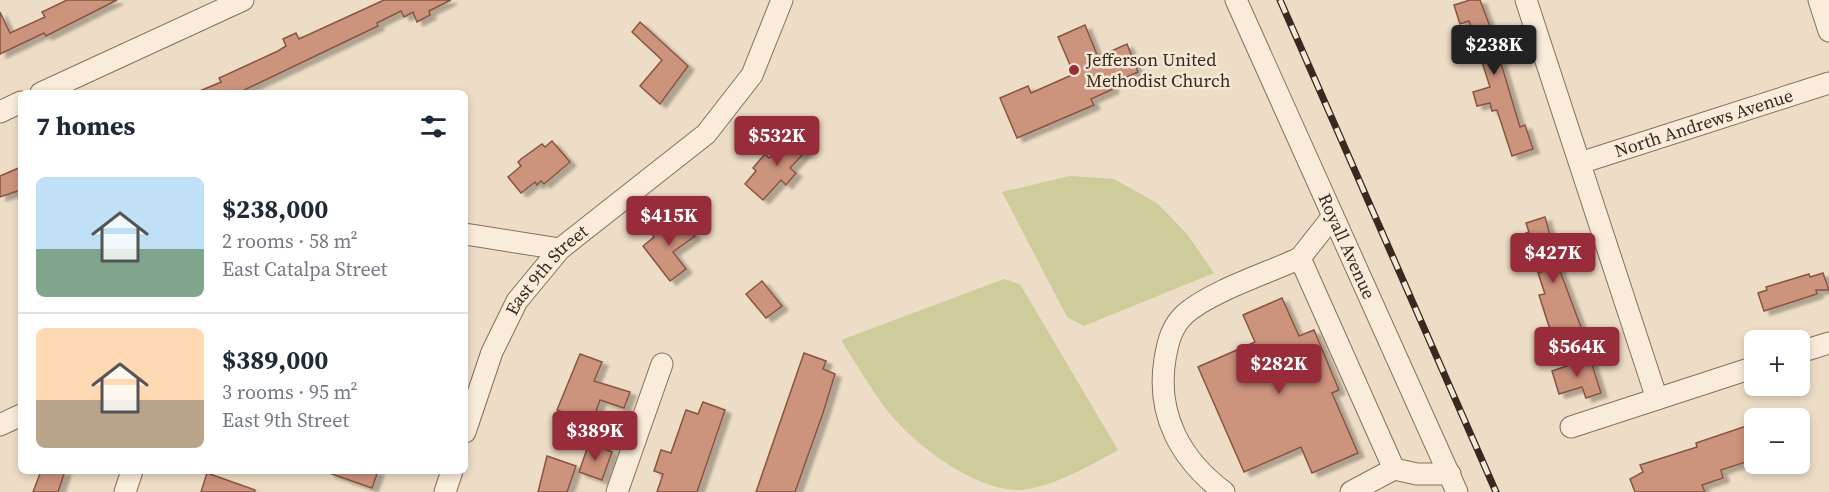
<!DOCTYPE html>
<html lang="en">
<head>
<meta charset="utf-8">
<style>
	body { margin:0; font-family:"Source Serif 4",serif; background:#f6f6f7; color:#1f2937; height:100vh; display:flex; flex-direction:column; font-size:22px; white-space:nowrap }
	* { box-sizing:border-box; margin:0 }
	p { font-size:20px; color:#747a83 }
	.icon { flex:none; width:33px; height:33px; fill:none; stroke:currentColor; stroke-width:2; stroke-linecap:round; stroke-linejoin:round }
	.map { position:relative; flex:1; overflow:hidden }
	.sheet { position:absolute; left:18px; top:90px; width:450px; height:384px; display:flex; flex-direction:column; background:#fff; border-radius:9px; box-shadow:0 3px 9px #0003 }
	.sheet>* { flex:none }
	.fabs { position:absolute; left:1744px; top:330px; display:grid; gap:12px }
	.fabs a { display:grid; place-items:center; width:66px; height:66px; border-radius:9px; background:#fff; box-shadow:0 3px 9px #0003; font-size:30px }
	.price { position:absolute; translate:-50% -51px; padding:0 14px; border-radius:6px; background:#992c3b; color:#fff; font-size:20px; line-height:39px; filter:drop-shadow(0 2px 3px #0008) }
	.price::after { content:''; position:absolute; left:50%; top:36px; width:18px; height:14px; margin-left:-9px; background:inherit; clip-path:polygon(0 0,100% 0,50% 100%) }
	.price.active { background:#222; color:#fff }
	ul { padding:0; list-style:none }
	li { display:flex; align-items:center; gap:18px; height:150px; padding:0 18px }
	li+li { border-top:2px solid #e0e1e3 }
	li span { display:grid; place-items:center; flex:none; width:168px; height:120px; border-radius:9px; color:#555 }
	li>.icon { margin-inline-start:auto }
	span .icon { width:72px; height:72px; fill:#fffc; stroke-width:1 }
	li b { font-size:26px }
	h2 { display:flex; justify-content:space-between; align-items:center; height:72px; padding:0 18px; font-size:26px }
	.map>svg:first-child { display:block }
	.green { fill:#cdcc9a }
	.building { fill:#cc937d; stroke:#895542; stroke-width:1.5; filter:url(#shadow) }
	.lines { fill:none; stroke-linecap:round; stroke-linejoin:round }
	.minor-casing { stroke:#8a6e5c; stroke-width:23 }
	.minor { stroke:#f9ecda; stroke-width:21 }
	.rail-casing { stroke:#3a2920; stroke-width:7 }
	.rail { stroke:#f6e8d6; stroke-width:4.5; stroke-dasharray:14; stroke-linecap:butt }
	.poi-dot { fill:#992c3b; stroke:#f6e8d6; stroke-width:2 }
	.labels { text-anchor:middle; stroke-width:5; stroke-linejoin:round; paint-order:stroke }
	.poi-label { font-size:18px; fill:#3a2920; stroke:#f6e8d6; text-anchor:start }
	.street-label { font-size:18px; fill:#3a2920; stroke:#f6e8d6 }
</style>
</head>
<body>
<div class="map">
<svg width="1829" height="492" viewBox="0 0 1829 492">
	<defs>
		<filter id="shadow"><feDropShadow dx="6" dy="4" stdDeviation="1.5" flood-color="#0004"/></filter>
	</defs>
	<rect width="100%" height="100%" fill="#eeddc6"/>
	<g class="green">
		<path d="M1070,176l44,3 43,24 30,31 27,39 -130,53 -17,-9 -65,-125z"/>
		<path d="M1004,279l16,5 98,166c-31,17 -61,35 -96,40 -48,2 -113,-49 -139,-85 -15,-21 -28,-43 -42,-65z"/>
	</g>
	<g class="building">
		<path d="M67,0h50l-71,36 -2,-3 -44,21v-42l10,21 35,-16 -3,-5z"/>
		<path d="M384,0h67l-22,11 1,4 -13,7 -4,-10 -9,5 -3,-6 -24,12 1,3 -140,67h-43l26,-11 -2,-4 59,-27 8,-5 -3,-7 13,-6 3,6z"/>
		<path d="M1470,0h10l14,37 4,-1 8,23 -6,1 20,67 5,-2 8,24 -21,7 -15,-46 -5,1 -2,-8 -13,3 -4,-14 17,-5 -21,-66 -9,3 -6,-19z"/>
		<path d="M640,22l48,44 -28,38 -20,-18 22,-26 -30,-28z"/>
		<path d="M1085,25l13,32 29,-13 11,28 -27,12 2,5 -22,10 3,6 -77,33 -17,-40 28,-12 3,7 43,-19 -16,-37z"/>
		<path d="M792,133l17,15 -19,20 6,5 -10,12 -5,-5 -18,20 -18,-16 11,-13 -3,-3 12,-14 4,4z"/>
		<path d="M552,141l18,21 -26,22 -3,-3 -4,4 -2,-3 -14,11 -13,-16 13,-11 -3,-4 3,-3 21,-15 3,3z"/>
		<path d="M21,167v23l-21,7v-21z"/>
		<path d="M680,217l15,19 -22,16 13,17 -16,12 -27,-35 11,-9 -2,-3z"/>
		<path d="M1545,217l15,54 21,56v7l-27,8 -15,-47 6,-1 -7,-21 3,-1 -15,-39 3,-1 -3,-9z"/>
		<path d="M1823,273l6,17h-13l1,4 -53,17 -6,-18 9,-3 -1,-3 43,-13 1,3z"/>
		<path d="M762,281l20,25 -16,12 -20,-24z"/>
		<path d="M1282,298l17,38 15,-6 25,60 -7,3 26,60 -46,20 -11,-26 -57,25 -46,-105 57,-25 -12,-27z"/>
		<path d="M804,353l22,8 -3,8 12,5 -12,39 -28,79h-39z"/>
		<path d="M580,354l22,8 -8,19 36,11 -6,16 -24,-8 -8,23 -35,-13z"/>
		<path d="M1590,358l11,35 -15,5 -4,-11 -23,7 -7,-23z"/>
		<path d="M703,402l22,8 -28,82h-40l6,-18 -9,-3 7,-21 10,3 15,-43 12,4z"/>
		<path d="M1755,423v36l-34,11 2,8 -21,7 3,7h-70l-5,-13 13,-7 -3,-7 57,-18 -1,-4z"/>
		<path d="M589,443l23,9 -10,28 -23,-8z"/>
		<path d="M547,456l29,10 -9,26h-29z"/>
		<path d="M41,471h24l-7,21h-25z"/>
		<path d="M329,471h49l-6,17 -43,-15z"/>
		<path d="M207,473l48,17v2h-54z"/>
	</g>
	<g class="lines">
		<defs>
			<g id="minor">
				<path id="s1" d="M1236,0l221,492"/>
				<path d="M1526,0l131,399"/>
				<path d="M1819,0l10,31"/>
				<path d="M41,93l202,-93"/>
				<path d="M0,112l21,-10"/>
				<path id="s2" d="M1580,163l249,-80"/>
				<path d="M1333,216l-33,42 94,211 23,5h33"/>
				<path d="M465,234l95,15"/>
				<path d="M1800,352l29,-9"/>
				<path d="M0,425l21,-10"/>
				<path d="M1571,427l184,-60"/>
				<path id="s3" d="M465,432l27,-80 25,-51 43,-52 146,-115 46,-59 30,-75"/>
				<path d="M125,492l7,-21"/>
				<path d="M445,492l7,-21"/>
				<path d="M617,492l45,-128"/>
				<path d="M1224,492c-44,-33 -68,-78 -59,-133 3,-18 7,-33 20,-45 26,-23 83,-41 115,-56"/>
				<path d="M1351,492l43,-23"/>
			</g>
		</defs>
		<use href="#minor" class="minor-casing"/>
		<use href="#minor" class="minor"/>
		<defs>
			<path id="rail" d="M1280,0l216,492"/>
		</defs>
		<use href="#rail" class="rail-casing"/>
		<use href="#rail" class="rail"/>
	</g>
	<circle class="poi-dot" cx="1074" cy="70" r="6"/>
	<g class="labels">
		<g class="poi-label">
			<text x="1086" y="66">Jefferson United<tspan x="1086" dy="21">Methodist Church</tspan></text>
		</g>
		<g class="street-label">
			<text dy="6" stroke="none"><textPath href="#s2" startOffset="130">North Andrews Avenue</textPath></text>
			<text dy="6" stroke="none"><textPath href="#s1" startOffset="270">Royall Avenue</textPath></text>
			<text dy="6" stroke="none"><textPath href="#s3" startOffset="184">East 9th Street</textPath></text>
		</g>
	</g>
</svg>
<div class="fabs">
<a>+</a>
<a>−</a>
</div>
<b class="price active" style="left:1494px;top:76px">$238K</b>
<b class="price" style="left:777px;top:167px">$532K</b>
<b class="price" style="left:669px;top:247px">$415K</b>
<b class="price" style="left:1553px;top:284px">$427K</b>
<b class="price" style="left:1577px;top:378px">$564K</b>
<b class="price" style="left:1279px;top:395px">$282K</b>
<b class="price" style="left:595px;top:462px">$389K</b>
<section class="sheet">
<h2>7 homes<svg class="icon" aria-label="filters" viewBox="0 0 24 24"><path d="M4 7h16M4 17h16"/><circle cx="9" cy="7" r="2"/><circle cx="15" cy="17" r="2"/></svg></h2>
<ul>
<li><span style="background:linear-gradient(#bfe0f5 60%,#7fa58c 0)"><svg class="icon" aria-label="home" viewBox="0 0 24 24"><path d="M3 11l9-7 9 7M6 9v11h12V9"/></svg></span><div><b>$238,000</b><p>2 rooms · 58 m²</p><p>East Catalpa Street</p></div></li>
<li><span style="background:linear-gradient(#ffd9b3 60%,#b9a48a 0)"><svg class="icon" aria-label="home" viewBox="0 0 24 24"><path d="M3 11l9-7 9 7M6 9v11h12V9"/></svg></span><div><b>$389,000</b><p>3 rooms · 95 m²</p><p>East 9th Street</p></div></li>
</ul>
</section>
</div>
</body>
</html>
